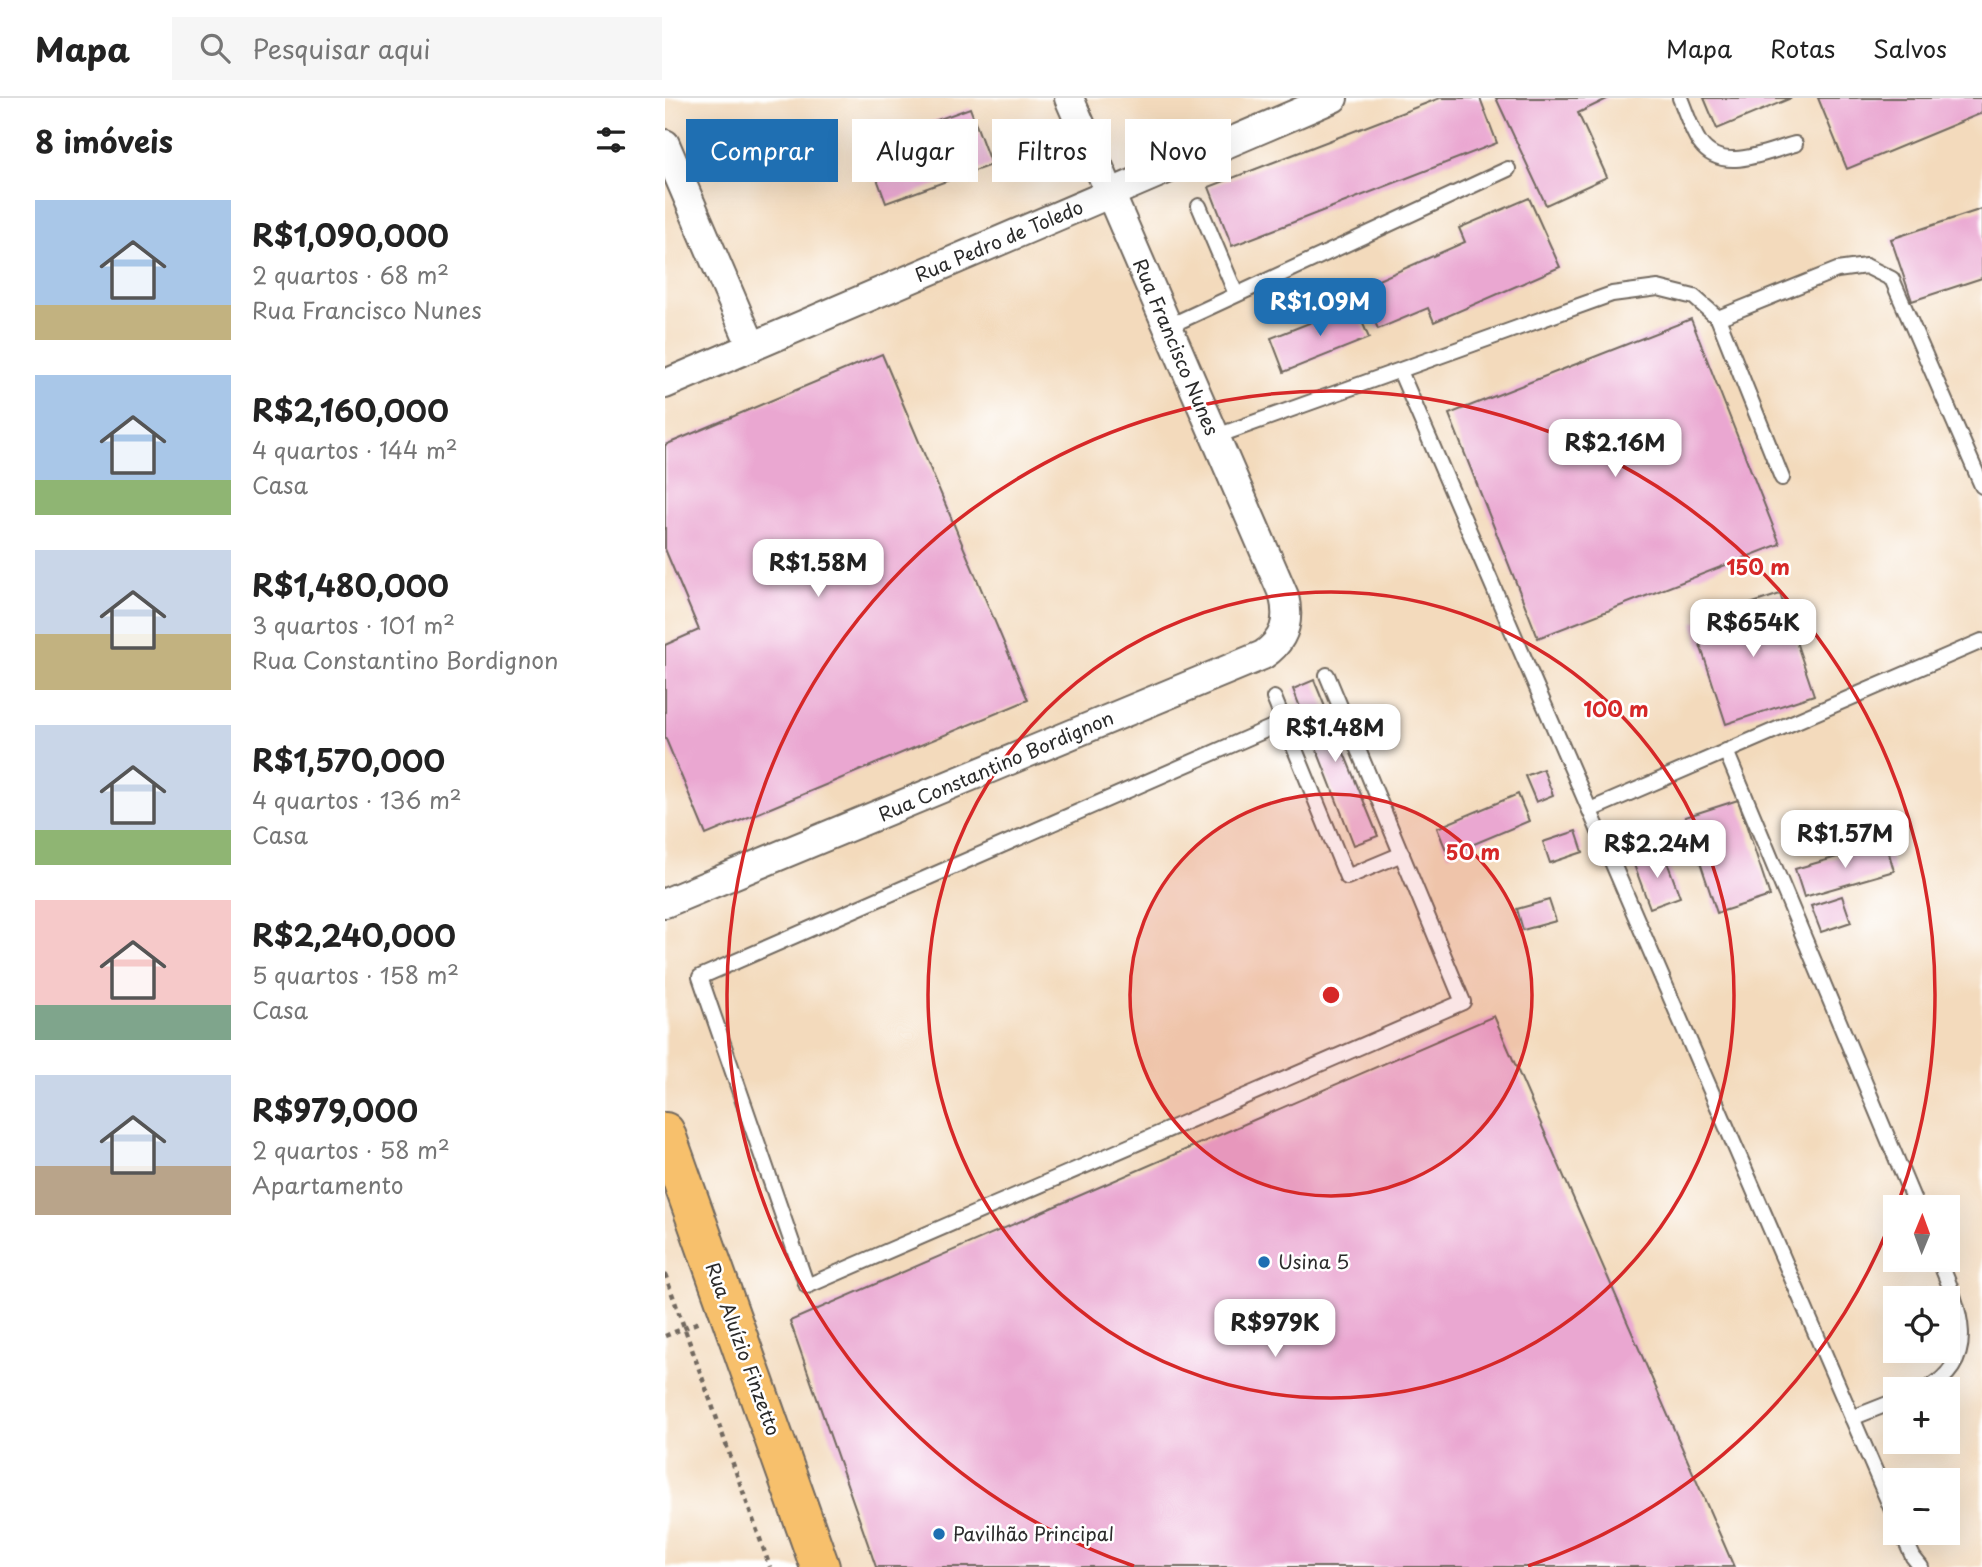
<!DOCTYPE html>
<html lang="pt">
<head>
<meta charset="utf-8">
<style>
	body { margin:0; font-family:"Playpen Sans",sans-serif; background:#f6f6f6; color:#222; height:100vh; display:flex; flex-direction:column; font-size:26px; white-space:nowrap }
	* { box-sizing:border-box; margin:0 }
	p { font-size:23px; color:#767676 }
	.icon { flex:none; width:38px; height:38px; fill:none; stroke:currentColor; stroke-width:2; stroke-linecap:round; stroke-linejoin:round }
	.map { position:relative; flex:1; overflow:hidden }
	.sheet { display:flex; flex-direction:column; background:#fff; width:665px }
	.sheet>* { flex:none }
	.hud { position:absolute; left:21px; top:21px; width:665px; height:63px; display:flex; gap:14px }
	.needle { width:46px; rotate:1deg }
	.fabs { position:absolute; left:1218px; top:1097px; display:grid; gap:14px }
	.fabs a { display:grid; place-items:center; width:77px; height:77px; border-radius:0px; background:#fff; box-shadow:0 7px 28px #0002; font-size:35px }
	.price { position:absolute; translate:-50% -60px; padding:0 16px; border-radius:14px; background:#fff; color:#222; font-size:23px; line-height:46px; filter:drop-shadow(0 2px 4px #0008) }
	.price::after { content:''; position:absolute; left:50%; top:42px; width:21px; height:16px; margin-left:-10px; background:inherit; clip-path:polygon(0 0,100% 0,50% 100%) }
	.price.current { background:#1f6fb2; color:#fff }
	ul { padding:0; list-style:none }
	li { display:flex; align-items:center; gap:21px; height:175px; padding:0 35px }
	li span { display:grid; place-items:center; flex:none; width:196px; height:140px; border-radius:0px; color:#555 }
	li>.icon { margin-inline-start:auto }
	span .icon { width:84px; height:84px; fill:#fffc; stroke-width:1 }
	li b { font-size:30px }
	h2 { display:flex; justify-content:space-between; align-items:center; height:84px; padding:0 35px; font-size:30px }
	.tag { padding:0 24px; border-radius:0px; background:#fff; box-shadow:0 7px 28px #0002; font-size:24px; line-height:63px }
	.tag.current { background:#1f6fb2; color:#fff }
	header { display:flex; align-items:center; gap:42px; box-sizing:border-box; height:98px; padding:0 35px; background:#fff; border-bottom:2px solid #e0e0e0 }
	header strong { font-size:33px }
	nav { display:flex; gap:38px; margin-inline-start:auto; font-size:24px }
	.search { width:490px; height:63px; background:#f6f6f6; display:flex; align-items:center; gap:18px; box-sizing:border-box; padding:0 24px; border-radius:0px; color:#767676; font-size:26px }
	main { display:flex; flex:1; min-height:0 }
	.map>svg:first-child { display:block }
	.building { fill:#eaa7d1 }
	.lines { fill:none; stroke-linecap:round; stroke-linejoin:round }
	.lane-casing { stroke:#71685e; stroke-width:18 }
	.street-casing { stroke:#71685e; stroke-width:32 }
	.primary-casing { stroke:#71685e; stroke-width:42 }
	.path { stroke:#71685e; stroke-width:4.5; stroke-dasharray:5 5; stroke-linecap:butt }
	.lane { stroke:#fff; stroke-width:14 }
	.street { stroke:#fff; stroke-width:28 }
	.primary { stroke:#f7c06c; stroke-width:38 }
	.ring { fill:none; stroke:#d62828; stroke-width:3.5 }
	.poi-dot { fill:#1f6fb2; stroke:#fff; stroke-width:2.5 }
	.labels { text-anchor:middle; stroke-width:5; stroke-linejoin:round; paint-order:stroke }
	.street-label { font-size:19px; fill:#2b2b2b; stroke:#fff }
	.poi-label { font-size:19px; fill:#2b2b2b; stroke:#fff; text-anchor:start }
	.centre { fill:#d62828; stroke:#fff; stroke-width:3.5 }
	.ring-label { font-size:21px; text-anchor:middle; font-weight:bold; fill:#d62828; stroke:#fff; stroke-width:5; stroke-linejoin:round; paint-order:stroke }
</style>
</head>
<body>
<header>
<strong>Mapa</strong>
<div class="search"><svg class="icon" aria-label="search" viewBox="0 0 24 24"><circle cx="10" cy="10" r="6"/><path d="M15 15l6 6"/></svg>Pesquisar aqui</div>
<nav><a>Mapa</a><a>Rotas</a><a>Salvos</a></nav>
</header>
<main>
<section class="sheet">
<h2>8 imóveis<svg class="icon" aria-label="filters" viewBox="0 0 24 24"><path d="M4 7h16M4 17h16"/><circle cx="9" cy="7" r="2"/><circle cx="15" cy="17" r="2"/></svg></h2>
<ul>
<li><span style="background:linear-gradient(#a9c7e8 75%,#c2b280 0)"><svg class="icon" aria-label="home" viewBox="0 0 24 24"><path d="M3 11l9-7 9 7M6 9v11h12V9"/></svg></span><div><b>R$1,090,000</b><p>2 quartos · 68 m²</p><p>Rua Francisco Nunes</p></div></li>
<li><span style="background:linear-gradient(#a9c7e8 75%,#8fb573 0)"><svg class="icon" aria-label="home" viewBox="0 0 24 24"><path d="M3 11l9-7 9 7M6 9v11h12V9"/></svg></span><div><b>R$2,160,000</b><p>4 quartos · 144 m²</p><p>Casa</p></div></li>
<li><span style="background:linear-gradient(#c9d6e8 60%,#c2b280 0)"><svg class="icon" aria-label="home" viewBox="0 0 24 24"><path d="M3 11l9-7 9 7M6 9v11h12V9"/></svg></span><div><b>R$1,480,000</b><p>3 quartos · 101 m²</p><p>Rua Constantino Bordignon</p></div></li>
<li><span style="background:linear-gradient(#c9d6e8 75%,#8fb573 0)"><svg class="icon" aria-label="home" viewBox="0 0 24 24"><path d="M3 11l9-7 9 7M6 9v11h12V9"/></svg></span><div><b>R$1,570,000</b><p>4 quartos · 136 m²</p><p>Casa</p></div></li>
<li><span style="background:linear-gradient(#f6c9c9 75%,#7fa58c 0)"><svg class="icon" aria-label="home" viewBox="0 0 24 24"><path d="M3 11l9-7 9 7M6 9v11h12V9"/></svg></span><div><b>R$2,240,000</b><p>5 quartos · 158 m²</p><p>Casa</p></div></li>
<li><span style="background:linear-gradient(#c9d6e8 65%,#b9a48a 0)"><svg class="icon" aria-label="home" viewBox="0 0 24 24"><path d="M3 11l9-7 9 7M6 9v11h12V9"/></svg></span><div><b>R$979,000</b><p>2 quartos · 58 m²</p><p>Apartamento</p></div></li>
</ul>
</section>
<div class="map">
<svg width="1317" height="1469" viewBox="0 0 1317 1469">
	<rect width="100%" height="100%" fill="#fff"/>
	<filter id="ink" filterUnits="userSpaceOnUse"><feTurbulence type="fractalNoise" baseFrequency=".0143" numOctaves="2"/><feDisplacementMap in="SourceGraphic" scale="14" xChannelSelector="R" yChannelSelector="G"/><feConvolveMatrix kernelMatrix="1 2 1 2 8 2 1 2 1" color-interpolation-filters="sRGB"/></filter>
	<filter id="wash" filterUnits="userSpaceOnUse"><feTurbulence type="fractalNoise" baseFrequency=".00686" numOctaves="4" result="noise"/><feDisplacementMap in="SourceGraphic" scale="28" xChannelSelector="R" yChannelSelector="G"/><feGaussianBlur stdDeviation="1.57" result="paint"/><feColorMatrix in="noise" values="0 0 0 0 0 0 0 0 0 0 0 0 0 0 0 0 0 1.4 0 .05"/><feComposite in="paint" operator="in"/></filter>
	<g filter="url(#wash)">
		<rect width="100%" height="100%" fill="#f3dabc"/>
		<g id="blocks">
			<g class="building">
				<path d="M775,0h40l17,45 -265,103 -23,-59z"/>
				<path d="M831,0h113l-31,15 29,64 -61,28z"/>
				<path d="M1039,0h87l-74,31z"/>
				<path d="M1153,0h164v15l-135,56z"/>
				<path d="M305,10l21,57 -105,38 -21,-57z"/>
				<path d="M864,100l31,69 -126,55 -6,-14 -50,21 -18,-41 105,-46 -6,-14z"/>
				<path d="M1317,111v69l-70,23 -21,-62z"/>
				<path d="M690,207l14,33 -85,34 -13,-34z"/>
				<path d="M1026,221l89,225 -242,94 -89,-224z"/>
				<path d="M217,256l146,346 -322,135 -41,-98v-92l34,-15 -34,-81v-104z"/>
				<path d="M1115,496l34,101 -88,29 -33,-101z"/>
				<path d="M649,582l64,156 -24,9 -61,-156z"/>
				<path d="M878,671l10,26 -17,7 -11,-26z"/>
				<path d="M853,696l11,27 -81,34 -11,-27z"/>
				<path d="M1073,702l32,96 -53,17 -32,-96z"/>
				<path d="M911,733l7,21 -33,11 -7,-21z"/>
				<path d="M1221,745l8,28 -90,26 -9,-28z"/>
				<path d="M998,753l17,46 -30,11 -17,-46z"/>
				<path d="M1177,798l9,26 -30,10 -10,-26z"/>
				<path d="M884,802l7,21 -33,9 -6,-21z"/>
				<path d="M829,918l240,551h-858l-86,-246z"/>
			</g>
		</g>
	</g>
	<g filter="url(#ink)">
		<use href="#blocks" fill-opacity="0" stroke="#71685e" stroke-width="2"/>
		<g class="lines">
			<defs>
				<g id="lane">
					<path d="M1015,0c6,14 11,32 20,45 22,31 65,9 95,1"/>
					<path d="M534,108l37,88"/>
					<path d="M1053,220l119,-48 29,-4 26,13 90,207"/>
					<path d="M502,229l341,-158"/>
					<path d="M735,273l495,1146"/>
					<path d="M549,339l398,-143 46,-6 36,9 24,21 64,160"/>
					<path d="M609,600l73,179 55,-23"/>
					<path d="M619,624l-584,255 107,309 656,-284 -136,-327"/>
					<path d="M1061,653l191,457"/>
					<path d="M925,712l392,-169"/>
					<path d="M1260,1292c57,-29 34,-83 14,-130"/>
					<path d="M1187,1320l43,-17"/>
					<path d="M1237,1435l11,24 8,10"/>
				</g>
				<g id="street">
					<path d="M0,46l87,203"/>
					<path d="M0,286l668,-286"/>
					<path d="M0,805l598,-248c22,-15 27,-34 21,-59l-215,-498"/>
				</g>
				<path id="primary" d="M0,1034l155,435"/>
			</defs>
			<use href="#lane" class="lane-casing"/>
			<use href="#street" class="street-casing"/>
			<use href="#primary" class="primary-casing"/>
			<g class="path">
				<path d="M0,1176l105,293"/>
				<path d="M0,1238l34,-14"/>
			</g>
			<use href="#lane" class="lane"/>
			<use href="#street" class="street"/>
			<use href="#primary" class="primary"/>
		</g>
	</g>
	<circle cx="666" cy="897" r="201" fill="#d62828" fill-opacity=".12"/>
	<g class="ring">
		<circle cx="666" cy="897" r="201"/>
		<circle cx="666" cy="897" r="403"/>
		<path d="M469 1468A604 604 0 1 1 863 1468"/>
	</g>
	<g class="poi-dot">
		<circle cx="599" cy="1164" r="7"/>
		<circle cx="274" cy="1436" r="7"/>
	</g>
	<g class="labels">
		<g class="street-label">
			<text transform="translate(334 143) rotate(-23)" y="7">Rua Pedro de Toledo</text>
			<text transform="translate(511 249) rotate(67)" y="7">Rua Francisco Nunes</text>
			<text transform="translate(331 668) rotate(-23)" y="7">Rua Constantino Bordignon</text>
			<text transform="translate(78 1251) rotate(70)" y="7">Rua Aluízio Finzetto</text>
		</g>
		<g class="poi-label">
			<text x="613" y="1171">Usina 5</text>
			<text x="288" y="1443">Pavilhão Principal</text>
		</g>
	</g>
	<circle cx="666" cy="897" r="10" class="centre"/>
	<g class="ring-label">
		<text x="1093" y="477">150 m</text>
		<text x="951" y="619">100 m</text>
		<text x="808" y="762">50 m</text>
	</g>
</svg>
<div class="fabs">
<a><svg class="needle" viewBox="-14 -14 28 28"><path d="M0-13l5 13h-10z" fill="#e53935"/><path d="M0 13l5-13h-10z" fill="#767676"/></svg></a>
<a><svg class="icon" aria-label="locate" viewBox="0 0 24 24"><circle cx="12" cy="12" r="6"/><path d="M12 2v4M12 18v4M2 12h4M18 12h4"/></svg></a>
<a>+</a>
<a>−</a>
</div>
<b class="price current" style="left:655px;top:240px">R$1.09M</b>
<b class="price" style="left:950px;top:381px">R$2.16M</b>
<b class="price" style="left:153px;top:501px">R$1.58M</b>
<b class="price" style="left:1088px;top:561px">R$654K</b>
<b class="price" style="left:670px;top:666px">R$1.48M</b>
<b class="price" style="left:1180px;top:772px">R$1.57M</b>
<b class="price" style="left:992px;top:782px">R$2.24M</b>
<b class="price" style="left:610px;top:1261px">R$979K</b>
<div class="hud">
<a class="tag current">Comprar</a>
<a class="tag">Alugar</a>
<a class="tag">Filtros</a>
<a class="tag">Novo</a>
</div>
</div>
</main>
</body>
</html>
